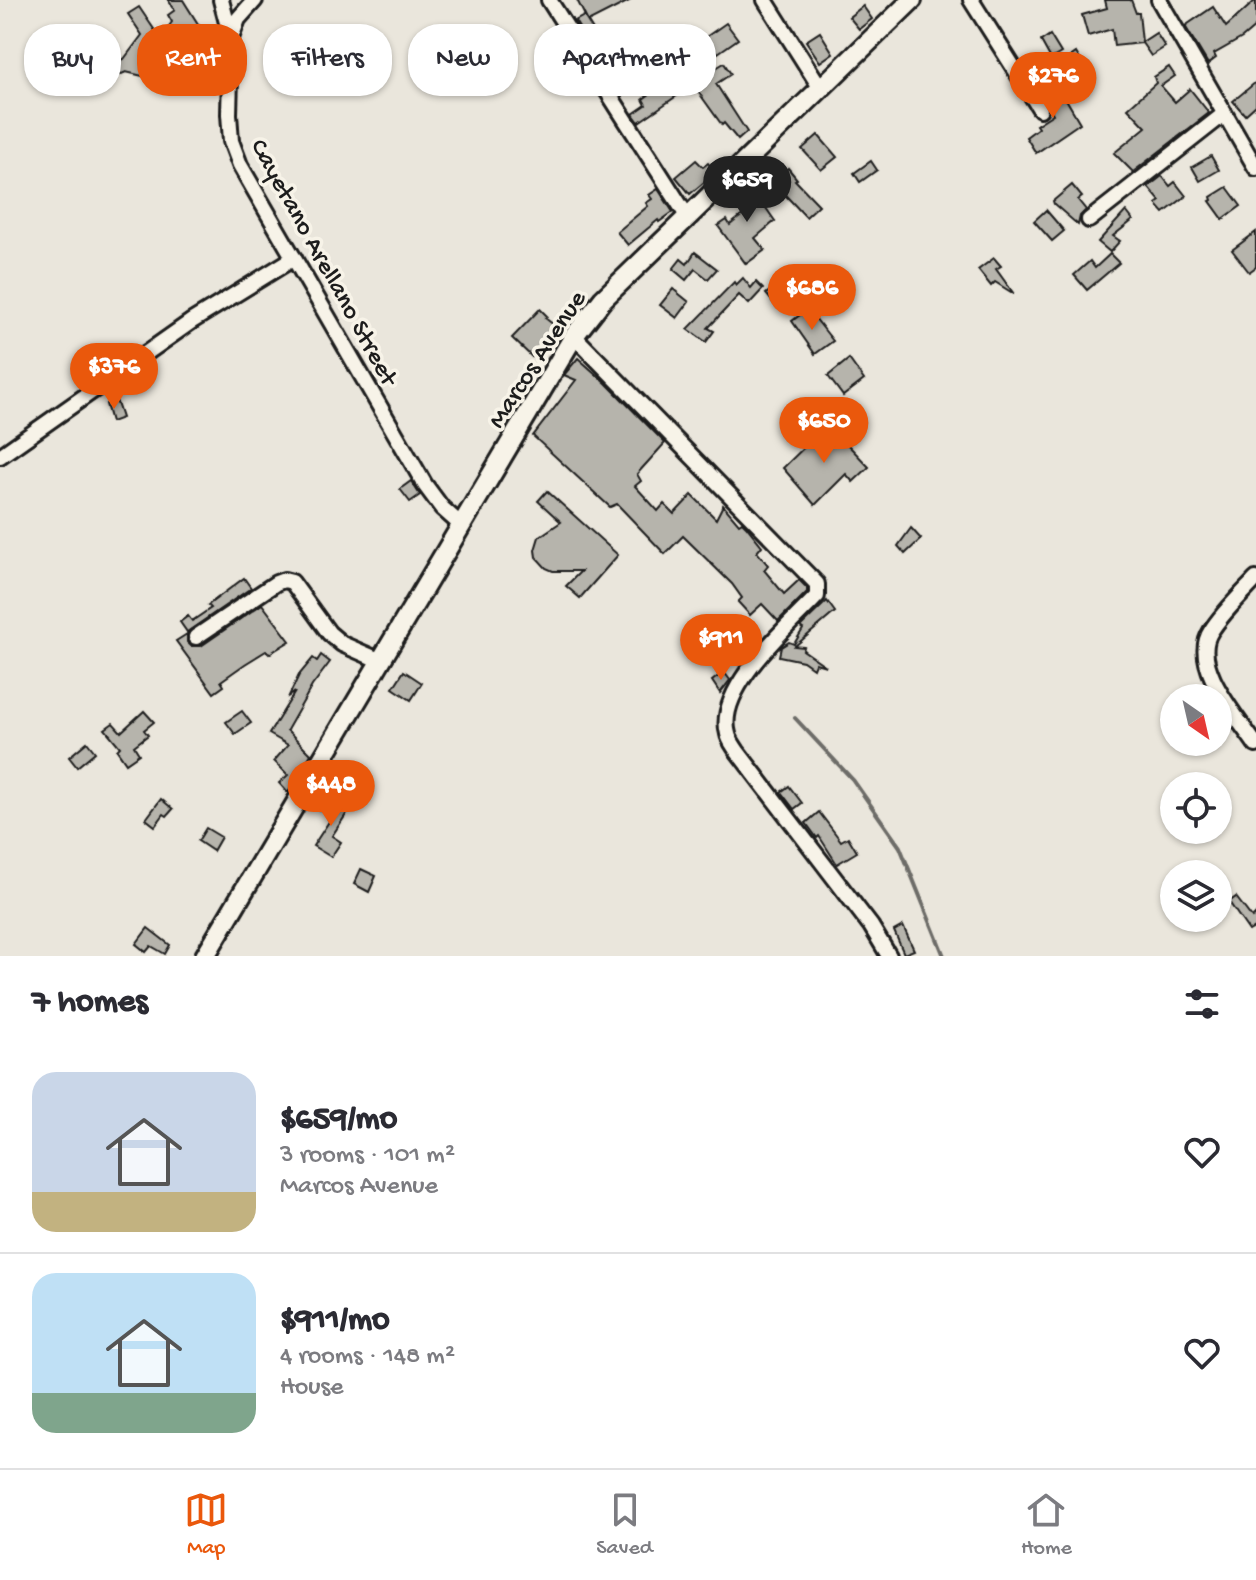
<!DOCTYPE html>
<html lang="en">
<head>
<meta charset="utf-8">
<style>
	body { margin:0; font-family:"Gochi Hand",sans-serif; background:#f7f7f7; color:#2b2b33; height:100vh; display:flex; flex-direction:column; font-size:30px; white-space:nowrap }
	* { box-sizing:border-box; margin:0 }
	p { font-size:26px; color:#7c7c81 }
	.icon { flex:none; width:44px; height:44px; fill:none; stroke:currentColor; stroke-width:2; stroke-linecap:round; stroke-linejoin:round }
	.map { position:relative; height:956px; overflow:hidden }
	.sheet { display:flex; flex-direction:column; background:#fff; flex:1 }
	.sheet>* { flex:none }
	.banner { position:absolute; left:24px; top:24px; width:800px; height:72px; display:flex; gap:16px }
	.needle { width:52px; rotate:146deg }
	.tools { position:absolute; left:1160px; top:684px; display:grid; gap:16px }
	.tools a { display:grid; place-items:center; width:72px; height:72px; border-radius:50%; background:#fff; box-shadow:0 2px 6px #0004; font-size:40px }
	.price { position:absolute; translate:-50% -68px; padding:0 18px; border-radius:28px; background:#ea580c; color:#fff; font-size:26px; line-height:52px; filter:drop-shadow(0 2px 4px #0008) }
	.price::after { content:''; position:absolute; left:50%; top:48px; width:24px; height:18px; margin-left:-12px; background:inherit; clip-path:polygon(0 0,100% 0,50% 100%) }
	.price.selected { background:#222; color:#fff }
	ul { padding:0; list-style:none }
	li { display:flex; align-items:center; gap:24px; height:200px; padding:0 32px }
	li+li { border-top:2px solid #e1e1e2 }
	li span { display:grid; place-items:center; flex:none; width:224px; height:160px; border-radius:24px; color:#555 }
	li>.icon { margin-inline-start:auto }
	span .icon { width:96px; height:96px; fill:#fffc; stroke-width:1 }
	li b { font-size:34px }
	h2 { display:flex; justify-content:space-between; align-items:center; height:96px; padding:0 32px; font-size:34px }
	.pill { padding:0 28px; border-radius:32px; background:#fff; box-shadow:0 2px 6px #0004; font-size:28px; line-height:72px }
	.pill.selected { background:#ea580c; color:#fff }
	.dock { display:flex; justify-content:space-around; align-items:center; height:112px; border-top:2px solid #e1e1e2; background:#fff; font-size:22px; color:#7c7c81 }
	.dock a { display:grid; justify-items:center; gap:4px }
	.dock .selected { color:#ea580c }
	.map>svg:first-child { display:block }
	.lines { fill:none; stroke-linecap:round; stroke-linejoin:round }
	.stream { stroke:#6d6c68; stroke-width:4 }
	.building { fill:#b6b4ac; stroke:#1c1c1c; stroke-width:2 }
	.minor-casing { stroke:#1c1c1c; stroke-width:20 }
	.secondary-casing { stroke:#1c1c1c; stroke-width:24 }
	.minor { stroke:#f7f3e8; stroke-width:14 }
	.secondary { stroke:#f7f3e8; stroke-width:18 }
	.labels { text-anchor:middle; stroke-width:7; stroke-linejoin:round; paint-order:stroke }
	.street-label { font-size:26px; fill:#1c1c1c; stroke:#f7f3e8 }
</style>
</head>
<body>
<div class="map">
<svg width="1256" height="956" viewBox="0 0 1256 956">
	<rect width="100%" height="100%" fill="#eae6dc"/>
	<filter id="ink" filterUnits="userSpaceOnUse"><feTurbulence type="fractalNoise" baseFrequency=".0125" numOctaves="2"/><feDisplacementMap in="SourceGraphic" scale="16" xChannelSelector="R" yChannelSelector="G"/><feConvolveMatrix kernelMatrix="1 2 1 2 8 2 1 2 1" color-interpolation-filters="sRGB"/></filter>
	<g filter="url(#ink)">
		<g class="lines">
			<path class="stream" d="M795,718l58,62 47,67 44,109"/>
		</g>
		<g class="building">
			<path d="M168,0h15l22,35 -7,4 15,21 -11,7 15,12 -9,11 -31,-23 -9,18 -13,-6 -29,-7 -16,7 -5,-12 19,-8 18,-24 -14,-21 11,-7 21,31 12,-16 -4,-7 7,-5z"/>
			<path d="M577,0h54l-43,22z"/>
			<path d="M1105,0h26l5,13h3l3,29 14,-9 9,14 -14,9 -9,-13 -28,3 -2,-17 -24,7 -6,-21 25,-7z"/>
			<path d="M1256,0v26l-14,12 -28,16 2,4 -8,6 -23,-38 28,-19 13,20z"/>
			<path d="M863,6l9,13 -13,10 -10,-12z"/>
			<path d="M584,16l10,16 -9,6 -10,-17z"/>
			<path d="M726,23l12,16 -20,14 -12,-16z"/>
			<path d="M820,32l13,21 -13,9 -14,-21z"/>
			<path d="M1050,35l11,18 -10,6 -10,-18z"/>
			<path d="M495,36l4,9 -21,10 12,26 -18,8 -8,-17 -24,17 -14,-20 28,-19 -2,-2 20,-10 4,8z"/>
			<path d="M683,38l6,8 -26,20 18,27 -42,29 -6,-8 13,-9 -3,-6 18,-13 -15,-24 -6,5 -8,-11 15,-11 8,11z"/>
			<path d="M1076,53l12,20 -10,6 -12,-19z"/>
			<path d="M724,63l7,11 -15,10 31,48 -9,8 -14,-17 -2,2 -33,-46 15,-11 4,5z"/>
			<path d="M1169,67l6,9 -14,10 14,16 15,-13 19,24 -76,59 -19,-19 32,-26 -18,-19 28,-25 -2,-6z"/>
			<path d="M1056,82l24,41 -44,30 -10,-16 12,-9 -2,-3 17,-11 -12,-22z"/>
			<path d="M1256,82v23l-11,10 -12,-14z"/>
			<path d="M818,135l19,22 -16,13 -19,-21z"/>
			<path d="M1211,156l8,14 -19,11 -8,-14z"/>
			<path d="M696,160l7,7 5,-4 8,9 -26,22 -14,-17z"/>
			<path d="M871,161l6,9 -17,12 -6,-9z"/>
			<path d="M788,168l9,11 -2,1 24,25 -13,12 -34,-36z"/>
			<path d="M1162,176l8,10 5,-4 11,14 -22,17 -8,-9 4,-3 -12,-14z"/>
			<path d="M742,181l12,17 3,-3 18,26 -20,17 10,12 -19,14 -28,-38 9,-6 3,5 15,-12 -14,-21z"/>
			<path d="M1072,185l10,12 -4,3 8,10 -6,6 -2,9 -24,-21 -1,-3z"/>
			<path d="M1227,187l14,19 -18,13 -13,-18 2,-1 -1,-3z"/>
			<path d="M658,189l15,23 -14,10 -1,-2 -30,25 -11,-13 31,-26 -2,-3 6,-4 -3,-4z"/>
			<path d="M1046,210l18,21 -12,10 -18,-20z"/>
			<path d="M1126,211l7,9 -20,16 7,5 -10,11 -12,-10z"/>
			<path d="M1256,232v35l-7,5 -17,-22z"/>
			<path d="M695,252l22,17 -9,10 -13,-10 -9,11 -13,-11 8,-10 6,5z"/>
			<path d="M1110,254l9,9 -32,27 -13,-15 16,-14 5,7z"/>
			<path d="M994,258l7,8 -5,3 18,25 -19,-12 -4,4 -13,-16z"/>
			<path d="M743,278l8,10 5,-6 7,7 -14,15 -10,-9 -31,33 6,3 -8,11 -18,-13 46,-47 2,3z"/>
			<path d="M785,279l11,13 -19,15 -11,-13z"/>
			<path d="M673,289l16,13 -12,16 -17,-13z"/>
			<path d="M540,309l7,7 -2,2 18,14 -10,12 -5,-3 -16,16 -20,-19z"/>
			<path d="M808,309l25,32 -18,13 -23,-33z"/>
			<path d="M578,358l28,25 59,60 -28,31 4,7 -6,5 23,25 6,-7 10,10 18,-19 24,24 7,-14 16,19 3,-2 4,4 16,20 -5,6 11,13 -4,5 20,24 15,-14 8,8v4l-29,29 -16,-17 -12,11 -12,-13 4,-4 -10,-14 -49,-48 -18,18 -48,-50 -7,3 -77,-71 43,-56 -12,-5z"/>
			<path d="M849,359l15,21 -21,16 -15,-20z"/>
			<path d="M116,400l6,18 -11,4 -5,-18z"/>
			<path d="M828,424l41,43 -16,15 -7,-8 -31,31 -32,-37z"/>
			<path d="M411,481l9,14 -10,7 -10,-13z"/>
			<path d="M547,491l71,64 -38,43 -14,-12 15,-15h-28l-7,-3 -10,-11 -1,-7 4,-13 22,-15 -23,-21z"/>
			<path d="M911,528l10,11 -16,15 -7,-8z"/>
			<path d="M244,578l7,10 -64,44 -7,-10 8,-6 4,5 19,-13 -3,-3z"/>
			<path d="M827,601l8,11 -40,34 9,1 -1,3 23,16 -11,-3 -2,5 -10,-7 -24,-5 2,-9 8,-5 5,2 9,-15 -3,-2z"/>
			<path d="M262,604l28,37 -21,13 -3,-3 -21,13 -24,17 3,5 -10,7 -38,-52 11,-7v8l4,4h10z"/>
			<path d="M728,627l13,12 -3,3 4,4 -16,16 -19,-19 13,-13 3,2z"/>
			<path d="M321,655l9,7 -18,24 -25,44 24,24 -23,39 -9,-10 9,-8 -14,-14 14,-16 -19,-11 26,-42 -6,4 10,-21 14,-17 4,3z"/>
			<path d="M404,671l18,12 -11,17 -18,-12z"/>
			<path d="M724,672l6,8 -10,13 -8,-12z"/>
			<path d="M144,711l10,11 -10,8 4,5 -14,11 5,8 -13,9 -9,-13 3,-3 -15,-18 8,-6 8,9z"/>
			<path d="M242,711l9,12 -16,11 -9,-12z"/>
			<path d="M87,742l8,10 -18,15 -8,-10z"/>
			<path d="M789,786l13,17 -8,6 -13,-17z"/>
			<path d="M161,799l12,10 -6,7 -3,-2 -9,12 -9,-7z"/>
			<path d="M324,800l12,7 2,-4 11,7 -17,26 9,6 -10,15 -18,-11 17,-26 -2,-1 1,-5 -10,-5z"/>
			<path d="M819,812l22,29 7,-4 9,15 -20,12 -18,-28 -2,2 -11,-15z"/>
			<path d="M206,828l15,9 -8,14 -15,-10z"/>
			<path d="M361,869l15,7 -7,16 -15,-8z"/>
			<path d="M1236,897l16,21 4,-4v13l-7,4 -20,-29z"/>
			<path d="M903,926l11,24 -10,4 -10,-23z"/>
			<path d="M148,928l22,17 -5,9 -14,-8 -5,6 -10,-8z"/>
		</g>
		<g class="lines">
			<defs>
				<g id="minor">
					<path d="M221,0l10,38"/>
					<path d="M255,0l-17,19 -7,19 -2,76 2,27 9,24 185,320 17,23 19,17"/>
					<path d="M549,0l138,216"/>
					<path d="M765,0l55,87"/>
					<path d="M971,0l69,109"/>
					<path d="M1159,0l97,168"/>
					<path d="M1089,220l135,-106"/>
					<path d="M574,336l243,248v12c-28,30 -102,92 -89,138 1,6 6,12 9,17l134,175 18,30"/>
					<path d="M0,456l192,-135 102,-63"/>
					<path d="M1256,579c-15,16 -33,33 -45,52 -22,33 27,87 45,114"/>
					<path d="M196,637l80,-54 8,-3 8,2 37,51 13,11 39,17"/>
				</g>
				<path id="secondary" d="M205,956l369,-620 29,-37 309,-299"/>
			</defs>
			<use href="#minor" class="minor-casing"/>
			<use href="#secondary" class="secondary-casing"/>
			<use href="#minor" class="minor"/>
			<use href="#secondary" class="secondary"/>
		</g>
	</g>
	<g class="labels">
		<g class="street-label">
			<text transform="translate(326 261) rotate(61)" y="9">Cayetano Arellano Street</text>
			<text transform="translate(535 358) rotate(-57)" y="9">Marcos Avenue</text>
		</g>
	</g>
</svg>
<div class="tools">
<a><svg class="needle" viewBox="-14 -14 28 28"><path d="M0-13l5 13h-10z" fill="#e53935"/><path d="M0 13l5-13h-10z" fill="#7c7c81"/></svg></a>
<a><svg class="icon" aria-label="locate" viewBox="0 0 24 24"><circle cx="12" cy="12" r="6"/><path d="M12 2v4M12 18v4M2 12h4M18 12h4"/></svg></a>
<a><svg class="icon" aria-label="layers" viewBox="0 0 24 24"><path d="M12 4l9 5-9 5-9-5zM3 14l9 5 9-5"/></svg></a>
</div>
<b class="price" style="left:1053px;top:120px">$276</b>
<b class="price selected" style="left:747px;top:224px">$659</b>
<b class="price" style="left:812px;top:332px">$686</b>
<b class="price" style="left:114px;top:411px">$376</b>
<b class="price" style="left:824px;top:465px">$650</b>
<b class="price" style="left:721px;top:682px">$911</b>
<b class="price" style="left:331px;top:828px">$448</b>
<div class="banner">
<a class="pill">Buy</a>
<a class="pill selected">Rent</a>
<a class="pill">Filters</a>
<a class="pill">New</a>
<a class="pill">Apartment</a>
</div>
</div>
<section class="sheet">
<h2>7 homes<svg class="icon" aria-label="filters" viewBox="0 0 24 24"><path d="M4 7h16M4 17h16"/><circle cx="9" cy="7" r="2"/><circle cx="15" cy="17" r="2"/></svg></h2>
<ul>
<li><span style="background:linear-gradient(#c9d6e8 75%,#c2b280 0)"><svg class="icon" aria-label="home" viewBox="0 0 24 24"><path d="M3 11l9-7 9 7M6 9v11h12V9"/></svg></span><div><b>$659/mo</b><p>3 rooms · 101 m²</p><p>Marcos Avenue</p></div><svg class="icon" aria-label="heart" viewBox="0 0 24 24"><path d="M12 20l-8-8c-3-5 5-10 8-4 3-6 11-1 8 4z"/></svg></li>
<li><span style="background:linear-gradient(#bfe0f5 75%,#7fa58c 0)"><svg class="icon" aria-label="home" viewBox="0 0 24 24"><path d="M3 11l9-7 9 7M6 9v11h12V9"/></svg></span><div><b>$911/mo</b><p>4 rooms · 148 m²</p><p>House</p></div><svg class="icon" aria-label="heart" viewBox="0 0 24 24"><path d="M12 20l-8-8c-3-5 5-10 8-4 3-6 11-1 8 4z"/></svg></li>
</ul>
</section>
<nav class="dock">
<a class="selected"><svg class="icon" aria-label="map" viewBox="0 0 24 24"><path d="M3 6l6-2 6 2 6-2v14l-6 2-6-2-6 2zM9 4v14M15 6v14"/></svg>Map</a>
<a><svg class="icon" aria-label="saved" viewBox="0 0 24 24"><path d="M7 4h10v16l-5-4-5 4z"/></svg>Saved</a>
<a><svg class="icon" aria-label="home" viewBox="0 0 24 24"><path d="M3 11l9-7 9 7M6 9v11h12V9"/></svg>Home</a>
</nav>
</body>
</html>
